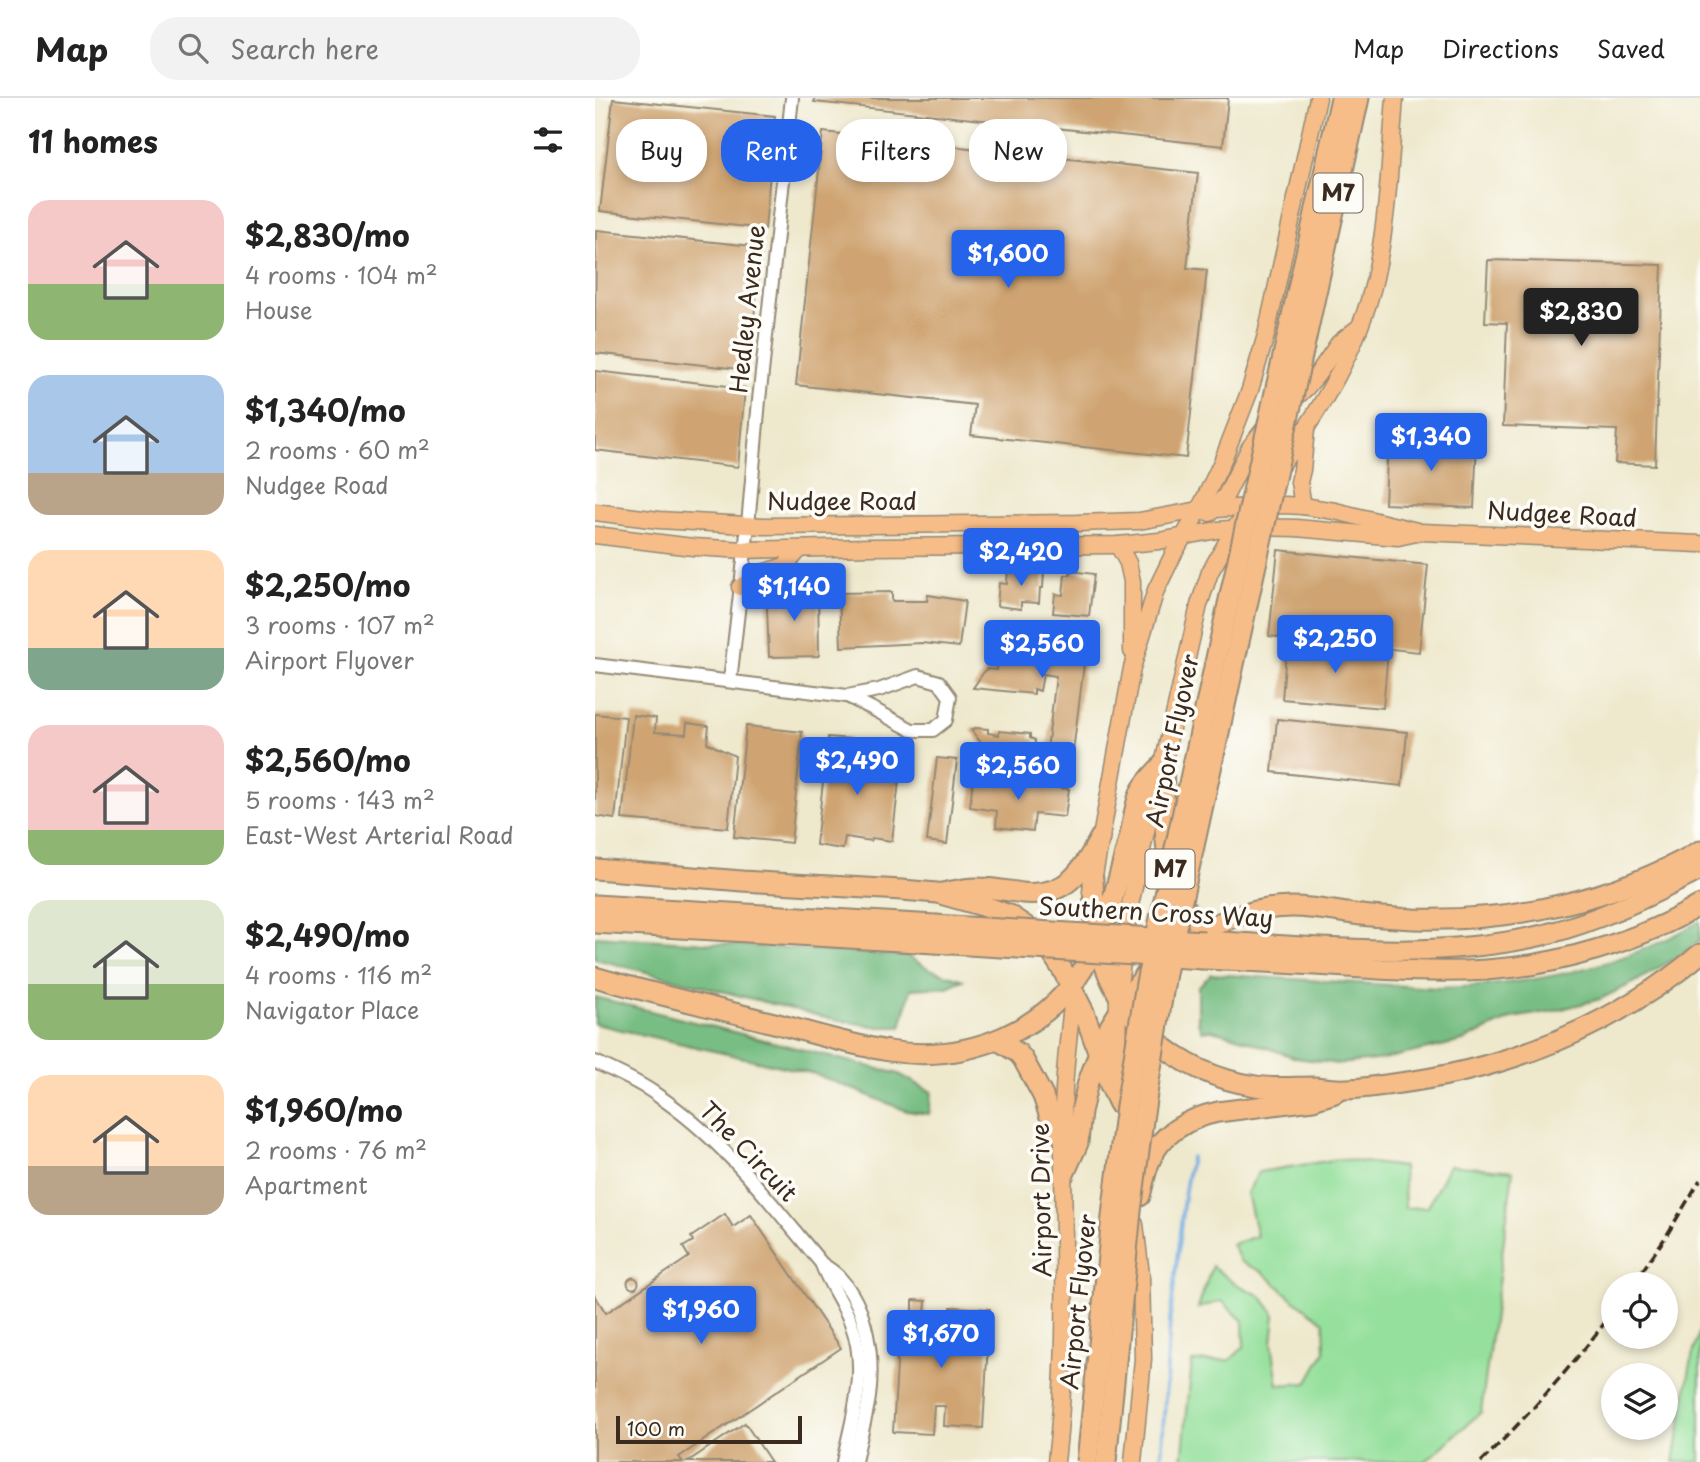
<!DOCTYPE html>
<html lang="en">
<head>
<meta charset="utf-8">
<style>
	body { margin:0; font-family:"Playpen Sans",sans-serif; background:#f2f2f2; color:#222; height:100vh; display:flex; flex-direction:column; font-size:26px; white-space:nowrap }
	* { box-sizing:border-box; margin:0 }
	p { font-size:23px; color:#767676 }
	.icon { flex:none; width:38px; height:38px; fill:none; stroke:currentColor; stroke-width:2; stroke-linecap:round; stroke-linejoin:round }
	.map { position:relative; flex:1; overflow:hidden }
	.side { display:flex; flex-direction:column; background:#fff; width:595px }
	.side>* { flex:none }
	.guide { position:absolute; left:21px; top:21px; width:665px; height:63px; display:flex; gap:14px }
	.fabs { position:absolute; left:1006px; top:1174px; display:grid; gap:14px }
	.fabs a { display:grid; place-items:center; width:77px; height:77px; border-radius:50%; background:#fff; box-shadow:0 4px 10px #0003; font-size:35px }
	.scale { position:absolute; left:21px; bottom:18px; width:186px; box-sizing:border-box; padding-left:7px; border:4px solid #3b2a1e; border-top:0; font-size:19px; line-height:24px; white-space:nowrap; color:#3b2a1e; -webkit-text-stroke:5px #fdfcf7; paint-order:stroke }
	.price { position:absolute; translate:-50% -60px; padding:0 16px; border-radius:7px; background:#2563eb; color:#fff; font-size:23px; line-height:46px; filter:drop-shadow(0 2px 4px #0008) }
	.price::after { content:''; position:absolute; left:50%; top:42px; width:21px; height:16px; margin-left:-10px; background:inherit; clip-path:polygon(0 0,100% 0,50% 100%) }
	.price.active { background:#222; color:#fff }
	ul { padding:0; list-style:none }
	li { display:flex; align-items:center; gap:21px; height:175px; padding:0 28px }
	li span { display:grid; place-items:center; flex:none; width:196px; height:140px; border-radius:21px; color:#555 }
	li>.icon { margin-inline-start:auto }
	span .icon { width:84px; height:84px; fill:#fffc; stroke-width:1 }
	li b { font-size:30px }
	h2 { display:flex; justify-content:space-between; align-items:center; height:84px; padding:0 28px; font-size:30px }
	.pill { padding:0 24px; border-radius:28px; background:#fff; box-shadow:0 4px 10px #0003; font-size:24px; line-height:63px }
	.pill.active { background:#2563eb; color:#fff }
	header { display:flex; align-items:center; gap:42px; box-sizing:border-box; height:98px; padding:0 35px; background:#fff; border-bottom:2px solid #e0e0e0 }
	header strong { font-size:33px }
	nav { display:flex; gap:38px; margin-inline-start:auto; font-size:24px }
	.search { width:490px; height:63px; background:#f2f2f2; display:flex; align-items:center; gap:18px; box-sizing:border-box; padding:0 24px; border-radius:28px; color:#767676; font-size:26px }
	main { display:flex; flex:1; min-height:0 }
	.map>svg:first-child { display:block }
	.green { fill:#95e09c; stroke:#68855d; stroke-width:2 }
	.forest { fill:#78be84; stroke:#5a7451; stroke-width:2 }
	.lines { fill:none; stroke-linecap:round; stroke-linejoin:round }
	.stream { stroke:#71aae1; stroke-width:3.5 }
	.building { fill:#cfa472 }
	.minor-casing { stroke:#948975; stroke-width:16 }
	.major-casing { stroke:#948975; stroke-width:19 }
	.highway-casing { stroke:#948975; stroke-width:23 }
	.minor { stroke:#fff; stroke-width:12 }
	.major { stroke:#f7bd88; stroke-width:16 }
	.highway { stroke:#f7bd88; stroke-width:19 }
	.rail { stroke:#3b2a1e; stroke-width:3.5; stroke-dasharray:10 5; stroke-linecap:butt }
	.highway-bridge-casing { stroke:#948975; stroke-width:23; stroke-linecap:butt }
	.highway-bridge { stroke:#f7bd88; stroke-width:19 }
	.labels { text-anchor:middle; stroke-width:7; stroke-linejoin:round; paint-order:stroke }
	.shield { fill:#fdfcf7; stroke:#75695f; stroke-width:2 }
	.shield-label { font-size:23px; font-weight:bold; fill:#3b2a1e }
	.street-label { font-size:24px; fill:#3b2a1e; stroke:#fdfcf7 }
</style>
</head>
<body>
<header>
<strong>Map</strong>
<div class="search"><svg class="icon" aria-label="search" viewBox="0 0 24 24"><circle cx="10" cy="10" r="6"/><path d="M15 15l6 6"/></svg>Search here</div>
<nav><a>Map</a><a>Directions</a><a>Saved</a></nav>
</header>
<main>
<section class="side">
<h2>11 homes<svg class="icon" aria-label="filters" viewBox="0 0 24 24"><path d="M4 7h16M4 17h16"/><circle cx="9" cy="7" r="2"/><circle cx="15" cy="17" r="2"/></svg></h2>
<ul>
<li><span style="background:linear-gradient(#f6c9c9 60%,#8fb573 0)"><svg class="icon" aria-label="home" viewBox="0 0 24 24"><path d="M3 11l9-7 9 7M6 9v11h12V9"/></svg></span><div><b>$2,830/mo</b><p>4 rooms · 104 m²</p><p>House</p></div></li>
<li><span style="background:linear-gradient(#a9c7e8 70%,#b9a48a 0)"><svg class="icon" aria-label="home" viewBox="0 0 24 24"><path d="M3 11l9-7 9 7M6 9v11h12V9"/></svg></span><div><b>$1,340/mo</b><p>2 rooms · 60 m²</p><p>Nudgee Road</p></div></li>
<li><span style="background:linear-gradient(#ffd9b3 70%,#7fa58c 0)"><svg class="icon" aria-label="home" viewBox="0 0 24 24"><path d="M3 11l9-7 9 7M6 9v11h12V9"/></svg></span><div><b>$2,250/mo</b><p>3 rooms · 107 m²</p><p>Airport Flyover</p></div></li>
<li><span style="background:linear-gradient(#f6c9c9 75%,#8fb573 0)"><svg class="icon" aria-label="home" viewBox="0 0 24 24"><path d="M3 11l9-7 9 7M6 9v11h12V9"/></svg></span><div><b>$2,560/mo</b><p>5 rooms · 143 m²</p><p>East-West Arterial Road</p></div></li>
<li><span style="background:linear-gradient(#dfe7d0 60%,#8fb573 0)"><svg class="icon" aria-label="home" viewBox="0 0 24 24"><path d="M3 11l9-7 9 7M6 9v11h12V9"/></svg></span><div><b>$2,490/mo</b><p>4 rooms · 116 m²</p><p>Navigator Place</p></div></li>
<li><span style="background:linear-gradient(#ffd9b3 65%,#b9a48a 0)"><svg class="icon" aria-label="home" viewBox="0 0 24 24"><path d="M3 11l9-7 9 7M6 9v11h12V9"/></svg></span><div><b>$1,960/mo</b><p>2 rooms · 76 m²</p><p>Apartment</p></div></li>
</ul>
</section>
<div class="map">
<svg width="1105" height="1364" viewBox="0 0 1105 1364">
	<rect width="100%" height="100%" fill="#fdfcf7"/>
	<filter id="ink" filterUnits="userSpaceOnUse"><feTurbulence type="fractalNoise" baseFrequency=".0143" numOctaves="2"/><feDisplacementMap in="SourceGraphic" scale="14" xChannelSelector="R" yChannelSelector="G"/><feConvolveMatrix kernelMatrix="1 2 1 2 8 2 1 2 1" color-interpolation-filters="sRGB"/></filter>
	<filter id="wash" filterUnits="userSpaceOnUse"><feTurbulence type="fractalNoise" baseFrequency=".00686" numOctaves="4" result="noise"/><feDisplacementMap in="SourceGraphic" scale="28" xChannelSelector="R" yChannelSelector="G"/><feGaussianBlur stdDeviation="1.57" result="paint"/><feColorMatrix in="noise" values="0 0 0 0 0 0 0 0 0 0 0 0 0 0 0 0 0 1.4 0 .05"/><feComposite in="paint" operator="in"/></filter>
	<g filter="url(#wash)">
		<rect width="100%" height="100%" fill="#eee8cc"/>
		<g class="green">
			<path d="M744,1061l64,8 2,41 23,-1 21,-42 64,6 -32,241 -56,50h-243l10,-100 38,-2 14,-13 -1,-26 -21,-20 -24,7 14,-42 22,17 27,13 14,19 -3,28 6,42 29,-2 18,-32 -1,-29 -34,-25 -27,-25 -22,-10 -9,-18 25,-8 -10,-43 12,-21z"/>
			<path d="M1105,1231v133h-26l18,-105z"/>
		</g>
		<g class="forest">
			<path d="M1105,823v19l-20,15 -45,27 -35,17 -46,12 -42,7 -49,23 -79,18 -45,5 -43,-6 -65,-23 -20,-5 -9,1 -4,-9v-35l13,-13 226,14c88,-2 187,-20 263,-67z"/>
			<path d="M0,838l312,20 23,13 33,11 -16,7 -36,2 -10,38h-22l-48,-8 -236,-60z"/>
			<path d="M0,899l304,77 33,18 -3,22 -22,-3 -92,-37 -220,-50z"/>
		</g>
		<g class="lines">
			<path class="stream" d="M566,1364l9,-142 14,-124 7,-39"/>
		</g>
		<g id="blocks">
			<g class="building">
				<path d="M220,0h413l-5,48 -409,-44z"/>
				<path d="M18,1l162,17 -10,113 -165,-18z"/>
				<path d="M228,34l375,41 -11,95 20,2 -21,188 -215,-23 4,-30 -179,-20z"/>
				<path d="M1,132l166,17 -14,123 -153,-17z"/>
				<path d="M893,162l174,5 -7,200 -40,-2 2,-33 -114,-4 4,-103 -22,-1z"/>
				<path d="M0,273l150,17 -7,79 -143,-17z"/>
				<path d="M793,340l89,3 -3,67 -89,-4z"/>
				<path d="M683,452l150,15 -9,87 -150,-16z"/>
				<path d="M413,469l17,3v-3l19,3 -1,18h-3l-1,15 -18,-1v7l-24,-3 2,-23 8,1z"/>
				<path d="M476,473l23,3 -5,42 -36,-3 2,-19 8,1 2,-20h5z"/>
				<path d="M223,489l1,69 -50,1 -2,-49 3,-11 7,-7 8,-2z"/>
				<path d="M297,494v9h35l1,-6 37,6 -6,46 -37,-4 -81,4 -2,-54z"/>
				<path d="M400,532l25,2 -1,10 15,1 1,-9 23,2 -1,10 12,2 1,-11 17,3 -15,120 -26,-2 10,-82 -13,-2 -3,17 -6,-2v5l-61,-6 13,-19 11,1 1,-14 -7,-1z"/>
				<path d="M692,543l101,10 -5,57 -101,-9z"/>
				<path d="M0,616l31,3 -11,102 -20,-3z"/>
				<path d="M38,617l23,3 -1,14 31,2 1,-11 22,3 -2,17 28,13 -7,72 -106,-9z"/>
				<path d="M682,621l130,13 -5,54 -130,-14z"/>
				<path d="M151,628l56,6 -11,111 -57,-6z"/>
				<path d="M380,630l13,1v4l11,2v-4l31,3v4l5,2 -1,15 -47,-5 -16,-20z"/>
				<path d="M233,639l22,2 -2,22 32,4 2,-11 20,2 -10,85 -20,-3 -1,3 -26,-4 -2,12 -27,-4z"/>
				<path d="M342,660l20,2 -10,84 -20,-3z"/>
				<path d="M378,680l96,11 -4,28 -30,-3 -2,17 -37,-4 1,-16 -27,-4z"/>
				<path d="M130,1116l8,13 18,-12 90,133 -162,109 4,5h-88v-166l11,17 83,-56 -6,-10 10,-6 -2,-4z"/>
				<circle cx="38" cy="1185" r="5.5"/>
				<path d="M318,1202l13,1 -1,14h12l-1,26 14,1 1,-35 39,2 -7,119 -39,-2 1,-20h-11l-2,28 -39,-2 7,-119h13z"/>
				<path d="M150,1325l26,39h-84z"/>
			</g>
		</g>
	</g>
	<g filter="url(#ink)">
		<use href="#blocks" fill-opacity="0" stroke="#948975" stroke-width="2"/>
		<g class="lines">
			<defs>
				<g id="minor">
					<path d="M0,567l252,31"/>
					<path d="M323,578l21,6 11,15 -4,23 -13,10h-21l-37,-20 -28,-14 32,-6z"/>
					<path d="M135,583l18,-156 11,-125 33,-302"/>
					<path d="M0,964c21,10 43,19 62,33 66,44 115,109 165,169 6,4 13,8 18,14 28,31 34,79 29,119 -3,22 -10,43 -14,65"/>
					<path d="M227,1167c8,21 21,37 29,58 18,48 2,91 -8,139"/>
				</g>
				<g id="major">
					<path d="M694,306l18,-17 10,-12 22,-32 19,-15"/>
					<path d="M684,370c41,-58 80,-120 96,-190 13,-59 15,-119 20,-180"/>
					<path d="M708,408l-4,-24 3,-12 4,-40"/>
					<path d="M0,414l64,8 105,6 313,-3 62,-2 60,-11 85,-5 19,1 32,5 82,20"/>
					<path d="M615,415l16,-18 24,-48 18,-23"/>
					<path d="M0,437l98,12 52,3 126,-3 247,-2 41,-4 58,-11 38,-3 41,1 90,8 12,1 23,-5 279,12"/>
					<path d="M523,447l10,18 4,18v70"/>
					<path d="M145,489l25,-15 20,-6 15,-17"/>
					<path d="M496,794l41,-224 24,-78 18,-37 25,-43 23,-48 28,-72 16,-55 52,-237"/>
					<path d="M524,1000l-2,-36 1,-69 11,-83 25,-116 9,-30 36,-159 11,-33 25,-44 12,-17"/>
					<path d="M461,1364c13,-110 7,-214 7,-324 -1,-50 5,-99 11,-149"/>
					<path d="M538,1364l10,-103 -2,-84 -6,-51"/>
				</g>
				<g id="highway">
					<path d="M704,186l42,-186"/>
					<path d="M722,190l42,-190"/>
					<path d="M568,666c3,43 -4,115 27,150 5,6 11,10 18,14"/>
					<path d="M0,771l147,12 160,9 35,3 53,15 19,7 18,12 18,16 17,26 22,43 26,73 9,19"/>
					<path d="M498,781c1,21 0,43 5,64 19,78 79,131 158,143 19,3 38,1 58,1 10,1 21,3 32,2 15,0 31,-3 47,-5 113,-14 220,-57 307,-130"/>
					<path d="M347,795c12,-2 25,-6 37,-5 15,0 29,3 44,5 43,4 59,-21 77,-55"/>
					<path d="M0,807l340,20"/>
					<path d="M0,825l339,20"/>
					<path d="M609,843c113,6 228,20 339,-6 56,-14 106,-39 157,-65"/>
					<path d="M583,847c35,-22 72,-38 114,-38 23,0 46,5 69,8 17,2 35,3 53,4 99,3 200,-19 286,-68"/>
					<path d="M608,861c48,2 96,5 144,8 46,3 93,6 139,3 69,-4 155,-29 214,-65"/>
					<path d="M0,879c58,17 117,30 175,45 39,10 79,23 119,29 78,12 160,-19 199,-91 20,-37 30,-80 41,-121 4,-15 5,-32 11,-46 4,-10 16,-21 23,-29"/>
					<path d="M403,942l20,13 5,6 20,37 6,18 14,23"/>
					<path d="M469,1076l14,-31 3,-31 7,-30 19,-51 24,-38 21,-27"/>
					<path d="M545,1098c3,-11 5,-22 9,-33 10,-29 40,-45 69,-51l95,-12 22,-7"/>
				</g>
			</defs>
			<use href="#minor" class="minor-casing"/>
			<use href="#major" class="major-casing"/>
			<use href="#highway" class="highway-casing"/>
			<use href="#minor" class="minor"/>
			<use href="#major" class="major"/>
			<use href="#highway" class="highway"/>
			<g class="rail">
				<path d="M1038,1186l32,-46 35,-58"/>
				<path d="M886,1364c48,-47 92,-97 132,-150"/>
			</g>
			<defs>
				<g id="highway-bridge">
					<path d="M340,827l269,16"/>
					<path d="M339,845l269,16"/>
					<path d="M492,1364l26,-255 13,-101 20,-123 69,-320 84,-379"/>
					<path d="M511,1364l25,-251 13,-98 22,-140 151,-685"/>
				</g>
			</defs>
			<use href="#highway-bridge" class="highway-bridge-casing"/>
			<use href="#highway-bridge" class="highway-bridge"/>
		</g>
	</g>
	<g class="labels">
		<g class="shield">
			<rect x="718.5" y="75.5" width="49" height="39" rx="5"/>
			<rect x="550.5" y="751.5" width="49" height="39" rx="5"/>
		</g>
		<g class="shield-label">
			<text x="743" y="103">M7</text>
			<text x="575" y="779">M7</text>
		</g>
		<g class="street-label">
			<text transform="translate(153 211) rotate(-84)" y="8">Hedley Avenue</text>
			<text x="247" y="412">Nudgee Road</text>
			<text transform="translate(967 417) rotate(3)" y="8">Nudgee Road</text>
			<text transform="translate(578 643) rotate(-78)" y="8">Airport Flyover</text>
			<text transform="translate(561 815) rotate(3)" y="8">Southern Cross Way</text>
			<text transform="translate(153 1054) rotate(46)" y="8">The Circuit</text>
			<text transform="translate(447 1102) rotate(-91)" y="8">Airport Drive</text>
			<text transform="translate(484 1204) rotate(-84)" y="8">Airport Flyover</text>
		</g>
	</g>
</svg>
<div class="fabs">
<a><svg class="icon" aria-label="locate" viewBox="0 0 24 24"><circle cx="12" cy="12" r="6"/><path d="M12 2v4M12 18v4M2 12h4M18 12h4"/></svg></a>
<a><svg class="icon" aria-label="layers" viewBox="0 0 24 24"><path d="M12 4l9 5-9 5-9-5zM3 14l9 5 9-5"/></svg></a>
</div>
<div class="scale">100 m</div>
<b class="price" style="left:413px;top:192px">$1,600</b>
<b class="price active" style="left:986px;top:250px">$2,830</b>
<b class="price" style="left:836px;top:375px">$1,340</b>
<b class="price" style="left:426px;top:490px">$2,420</b>
<b class="price" style="left:199px;top:525px">$1,140</b>
<b class="price" style="left:740px;top:577px">$2,250</b>
<b class="price" style="left:447px;top:582px">$2,560</b>
<b class="price" style="left:262px;top:699px">$2,490</b>
<b class="price" style="left:423px;top:704px">$2,560</b>
<b class="price" style="left:106px;top:1248px">$1,960</b>
<b class="price" style="left:346px;top:1272px">$1,670</b>
<div class="guide">
<a class="pill">Buy</a>
<a class="pill active">Rent</a>
<a class="pill">Filters</a>
<a class="pill">New</a>
</div>
</div>
</main>
</body>
</html>
